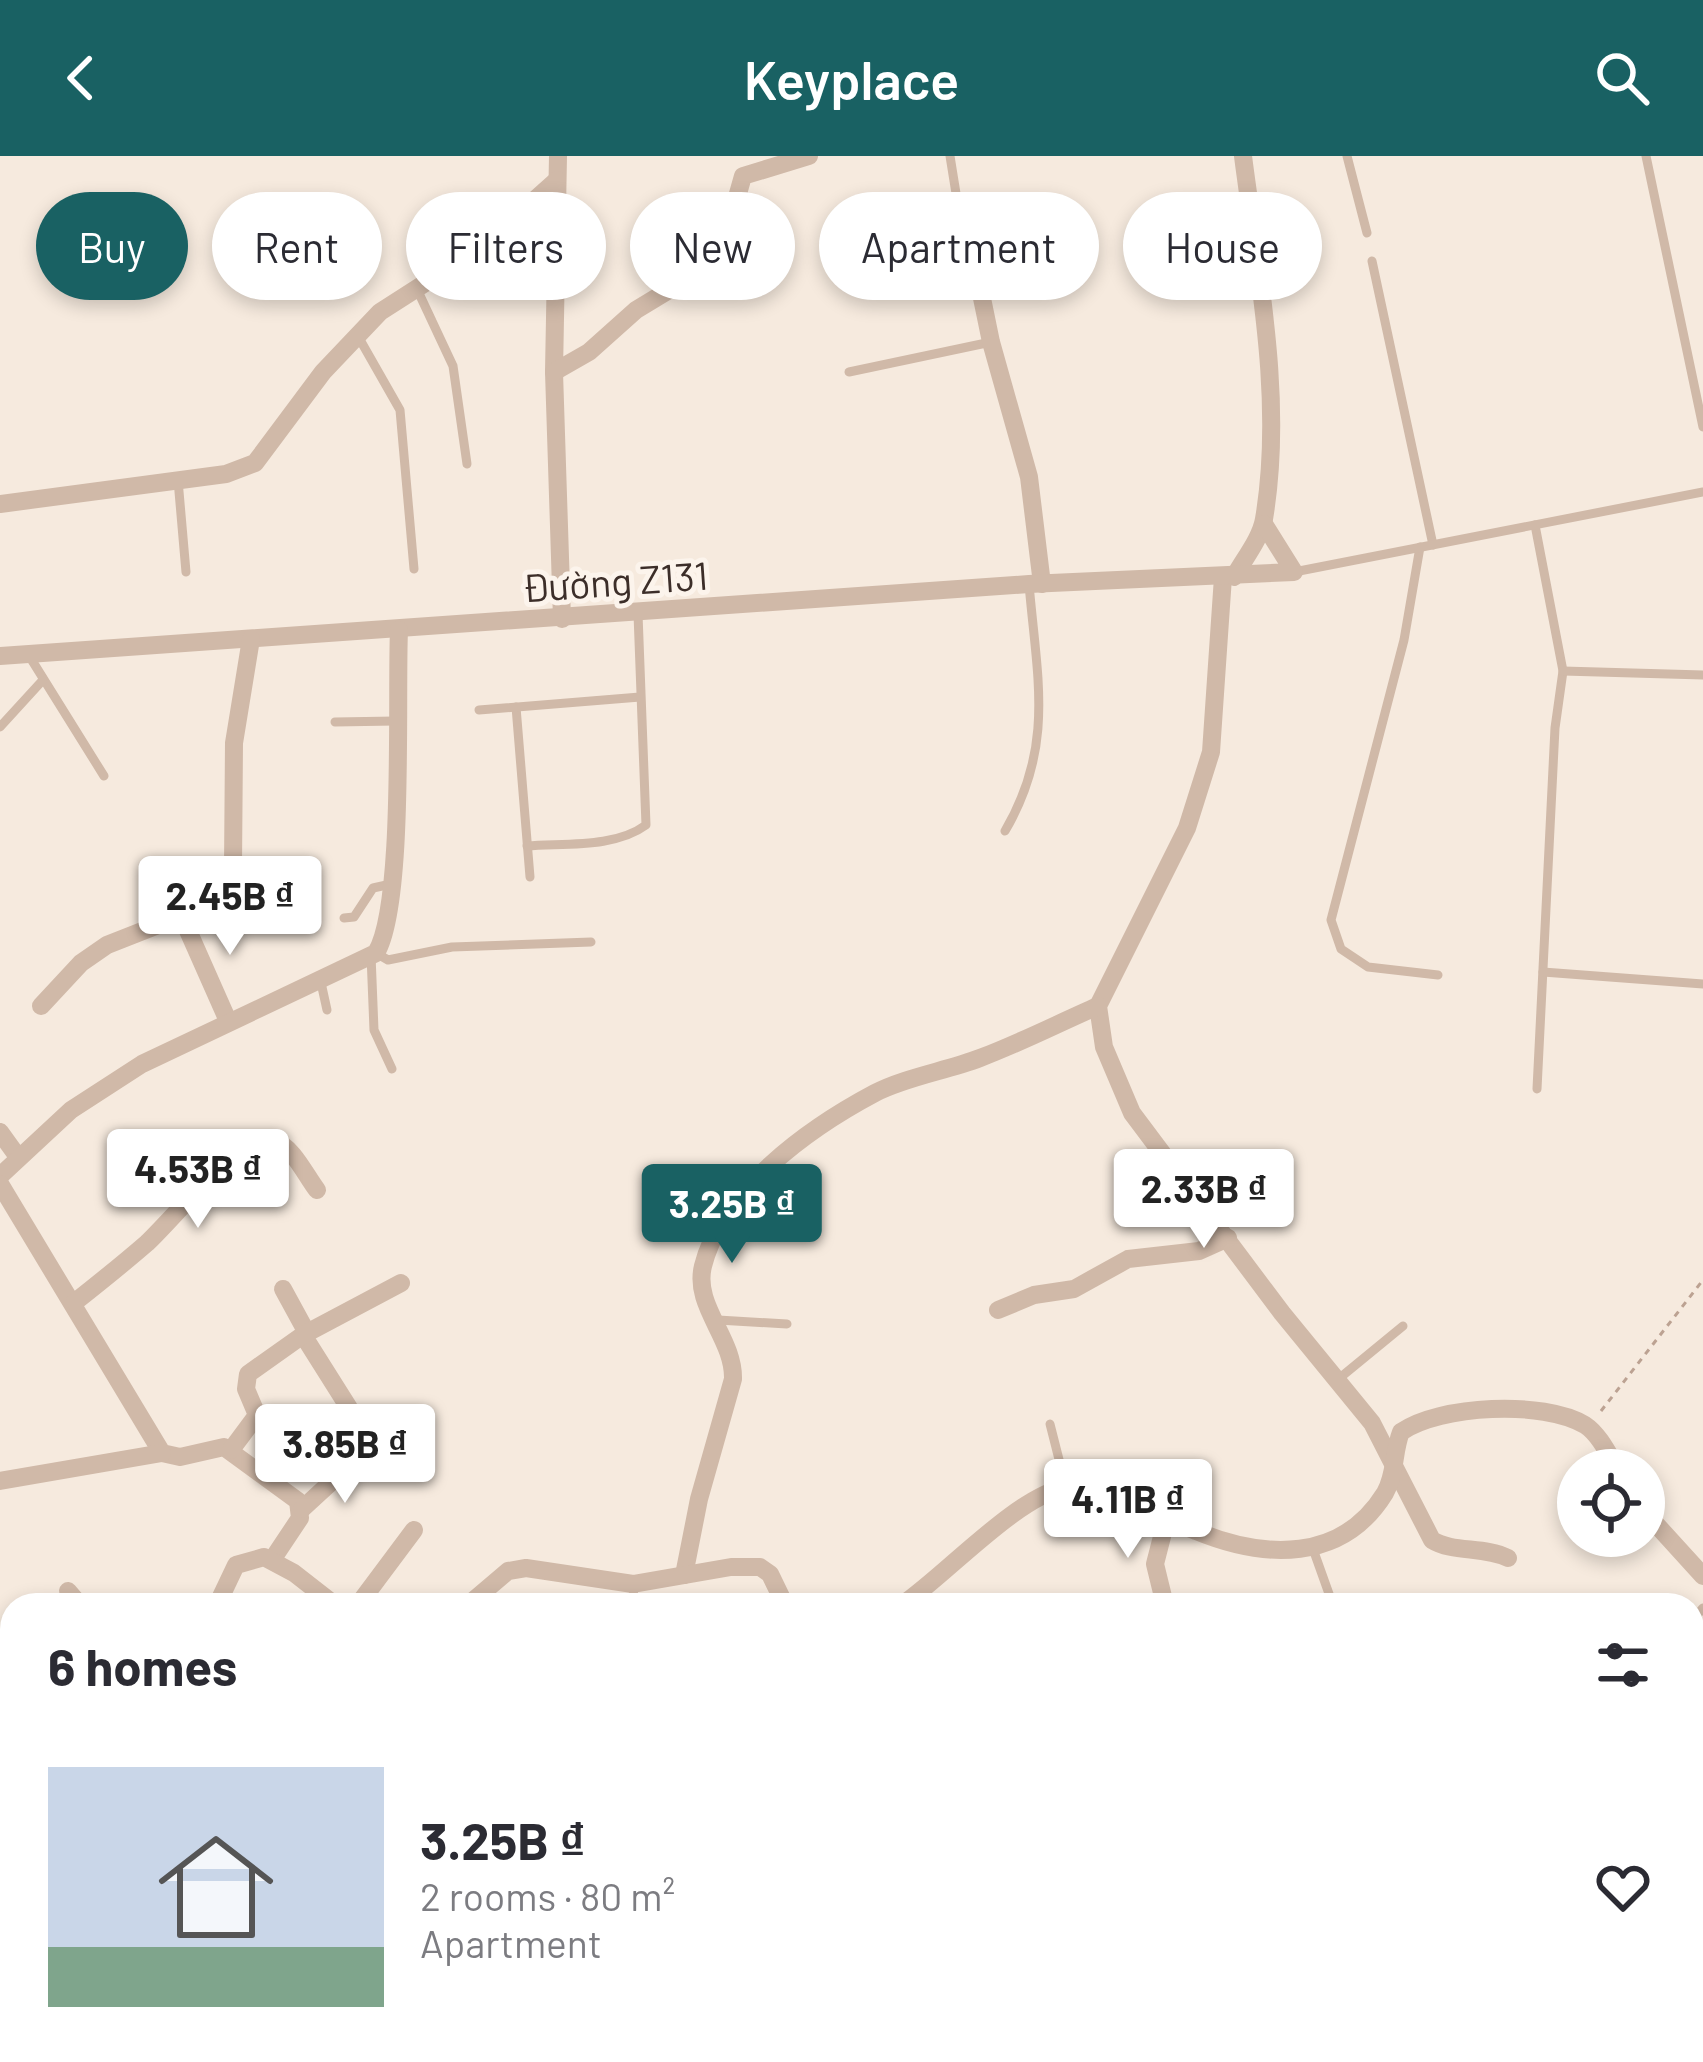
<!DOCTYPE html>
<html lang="en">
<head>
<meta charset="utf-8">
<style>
	body { margin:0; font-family:Barlow,sans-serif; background:#f2f2f3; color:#2b2b33; height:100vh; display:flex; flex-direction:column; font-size:45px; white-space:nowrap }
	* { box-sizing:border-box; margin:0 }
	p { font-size:39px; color:#7c7c81 }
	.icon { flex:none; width:66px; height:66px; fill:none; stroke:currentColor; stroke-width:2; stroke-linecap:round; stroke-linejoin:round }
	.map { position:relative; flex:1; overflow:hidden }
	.sheet { position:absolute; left:0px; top:1437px; width:1704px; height:471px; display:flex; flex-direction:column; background:#fff; border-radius:36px 36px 0 0; box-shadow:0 6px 18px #0003 }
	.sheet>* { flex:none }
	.banner { position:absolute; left:36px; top:36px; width:1632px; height:108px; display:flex; gap:24px }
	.tools { position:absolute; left:1557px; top:1293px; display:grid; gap:24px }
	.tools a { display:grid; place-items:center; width:108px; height:108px; border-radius:50%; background:#fff; box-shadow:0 6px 18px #0003; font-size:60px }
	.price { position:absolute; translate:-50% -102px; padding:0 27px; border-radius:12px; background:#fff; color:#222; font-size:39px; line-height:78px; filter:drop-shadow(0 3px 6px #0008) }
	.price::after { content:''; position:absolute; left:50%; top:72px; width:36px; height:27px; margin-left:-18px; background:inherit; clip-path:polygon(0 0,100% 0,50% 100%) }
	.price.current { background:#196163; color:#fff }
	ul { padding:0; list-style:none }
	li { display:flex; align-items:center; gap:36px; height:300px; padding:0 48px }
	li span { display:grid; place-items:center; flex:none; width:336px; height:240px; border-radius:0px; color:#555 }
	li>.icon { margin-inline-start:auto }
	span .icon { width:144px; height:144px; fill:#fffc; stroke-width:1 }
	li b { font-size:51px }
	h2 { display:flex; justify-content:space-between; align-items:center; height:144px; padding:0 48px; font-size:51px }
	.pill { padding:0 42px; border-radius:54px; background:#fff; box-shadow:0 6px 18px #0003; font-size:42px; line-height:108px }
	.pill.current { background:#196163; color:#fff }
	header { display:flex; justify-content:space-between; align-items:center; height:156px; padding:0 48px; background:#196163; color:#fff; font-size:54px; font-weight:600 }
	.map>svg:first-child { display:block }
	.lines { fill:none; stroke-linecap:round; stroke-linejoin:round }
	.river { stroke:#79b7b7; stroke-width:33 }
	.path { stroke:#bca292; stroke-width:3; stroke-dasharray:6 6; stroke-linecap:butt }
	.lane { stroke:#d0b9a8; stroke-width:9 }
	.street { stroke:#d0b9a8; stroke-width:18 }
	.labels { text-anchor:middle; stroke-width:10; stroke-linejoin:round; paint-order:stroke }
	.street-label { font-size:39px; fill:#3c2e29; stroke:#fcf4ec }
</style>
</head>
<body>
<header><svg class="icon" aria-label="back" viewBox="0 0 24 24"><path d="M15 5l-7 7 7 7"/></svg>Keyplace<svg class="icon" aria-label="search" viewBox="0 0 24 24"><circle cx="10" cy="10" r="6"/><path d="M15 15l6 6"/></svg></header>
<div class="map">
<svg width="1703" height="1906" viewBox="0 0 1703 1906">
	<rect width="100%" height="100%" fill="#f6eade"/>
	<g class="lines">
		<path class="river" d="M1693,1906l10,-8"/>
		<path class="path" d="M1601,1255l102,-131"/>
		<g class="lane">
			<path d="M950,0l9,56"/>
			<path d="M1347,0l20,77"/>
			<path d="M1646,0l57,271"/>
			<path d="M1372,105l61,284"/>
			<path d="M416,131l37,79 14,98"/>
			<path d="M359,182l41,72 14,159"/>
			<path d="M849,216l142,-30"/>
			<path d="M178,324l8,92"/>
			<path d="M1535,369l28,146 -8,57 -18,361"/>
			<path d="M1420,391l-16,93 -73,280 10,29 27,18 70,8"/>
			<path d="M1294,416l409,-80"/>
			<path d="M28,498l76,122"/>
			<path d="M1563,515l140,4"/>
			<path d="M516,551l14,170"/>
			<path d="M479,554l161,-13"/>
			<path d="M335,566l60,-1"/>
			<path d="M0,571l42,-46"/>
			<path d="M1005,675c50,-85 32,-153 24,-247"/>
			<path d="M527,690c38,-3 88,2 119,-21l-8,-211"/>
			<path d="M344,762l10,-1 19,-29 18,-4"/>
			<path d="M376,797l12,7 64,-13 139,-5"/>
			<path d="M371,799l3,75 18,39"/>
			<path d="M1543,816l160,12"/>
			<path d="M320,822l7,32"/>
			<path d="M718,1164l69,4"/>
			<path d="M1336,1225l67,-55"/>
			<path d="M1050,1268l16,63"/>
			<path d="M1313,1393l20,56"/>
			<path d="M633,1428l1,21"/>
			<path d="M1692,1465l11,-13"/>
		</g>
		<g class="street">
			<path d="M558,0l-4,216 8,247"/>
			<path d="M976,113l15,73 38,135 13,107"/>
			<path d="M554,216l35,-20 47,-42 66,-40 22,-27 19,-67 66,-20"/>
			<path d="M0,348l226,-30 29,-11 68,-91 57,-60 103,-66 74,-66"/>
			<path d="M1223,421l-12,175 -24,76 -89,178 6,41 28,66 150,200 90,110 60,117c21,13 52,6 76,18"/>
			<path d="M1234,421c10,-18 27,-39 30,-58 20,-118 -6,-246 -21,-363"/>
			<path d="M0,500l1029,-72 265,-12 -30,-48"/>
			<path d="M182,761l46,104"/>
			<path d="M41,850l40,-43 26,-18 117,-46 9,-32 1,-124 17,-104"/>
			<path d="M0,976l18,25"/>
			<path d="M0,1020l71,-66 71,-46 234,-111c29,-48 20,-256 23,-323"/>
			<path d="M0,1028l162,269 18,4 44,-10 74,54 2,17 -28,42"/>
			<path d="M283,1133l24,44"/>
			<path d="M75,1146c24,-19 49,-39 72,-59 23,-21 98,-113 128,-102 18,6 31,35 42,49"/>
			<path d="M998,1154l36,-15 40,-6 54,-30 71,-8 29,-13"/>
			<path d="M303,1179l46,73 -35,25"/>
			<path d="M231,1294l26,-35 -11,-26 2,-15 55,-39 98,-52"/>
			<path d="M0,1325l162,-28"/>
			<path d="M302,1353l50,-46"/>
			<path d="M1644,1355l59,65"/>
			<path d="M684,1419l15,-76 34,-120c1,-41 -40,-73 -30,-113 19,-76 106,-138 172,-173 31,-16 71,-22 105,-35 40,-15 79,-35 118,-52"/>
			<path d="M68,1435l12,14"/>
			<path d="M217,1449l19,-40 28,-8 30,16 41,32"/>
			<path d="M358,1449l56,-75"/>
			<path d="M468,1449l40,-34 18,-3 107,16 98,-17h29l10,7 15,31"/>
			<path d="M902,1449c45,-31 114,-108 164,-118 42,-9 92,30 130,44 68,28 146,32 189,-38 11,-19 8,-41 16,-61 39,-27 142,-32 184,-7 14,9 24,30 33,45"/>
			<path d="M1165,1449l-10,-41 12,-47"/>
			<path d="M0,1580l12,4"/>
			<path d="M0,1884h12"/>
			<path d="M212,1896l21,7"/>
			<path d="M992,1896l11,10"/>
			<path d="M39,1906l3,-10"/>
			<path d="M925,1906l6,-10"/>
		</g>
	</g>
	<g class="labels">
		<g class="street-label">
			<text transform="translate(615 426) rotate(-4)" y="14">Đường Z131</text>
		</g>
	</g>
</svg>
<div class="tools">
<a><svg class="icon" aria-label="locate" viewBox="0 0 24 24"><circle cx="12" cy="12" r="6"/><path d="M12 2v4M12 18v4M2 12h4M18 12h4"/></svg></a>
</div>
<b class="price" style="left:230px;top:802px">2.45B ₫</b>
<b class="price" style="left:198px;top:1075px">4.53B ₫</b>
<b class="price" style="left:1204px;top:1095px">2.33B ₫</b>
<b class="price current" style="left:732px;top:1110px">3.25B ₫</b>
<b class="price" style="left:345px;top:1350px">3.85B ₫</b>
<b class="price" style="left:1128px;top:1405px">4.11B ₫</b>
<div class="banner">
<a class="pill current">Buy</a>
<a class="pill">Rent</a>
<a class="pill">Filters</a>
<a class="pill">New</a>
<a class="pill">Apartment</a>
<a class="pill">House</a>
</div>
<section class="sheet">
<h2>6 homes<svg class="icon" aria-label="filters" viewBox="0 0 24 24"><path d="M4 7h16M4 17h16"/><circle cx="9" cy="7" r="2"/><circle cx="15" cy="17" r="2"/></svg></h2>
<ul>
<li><span style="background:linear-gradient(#c9d6e8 75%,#7fa58c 0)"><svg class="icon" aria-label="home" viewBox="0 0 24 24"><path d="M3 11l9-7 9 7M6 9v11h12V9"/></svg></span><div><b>3.25B ₫</b><p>2 rooms · 80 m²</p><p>Apartment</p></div><svg class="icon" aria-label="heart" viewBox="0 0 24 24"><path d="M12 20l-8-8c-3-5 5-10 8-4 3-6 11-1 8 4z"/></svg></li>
</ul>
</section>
</div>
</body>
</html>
